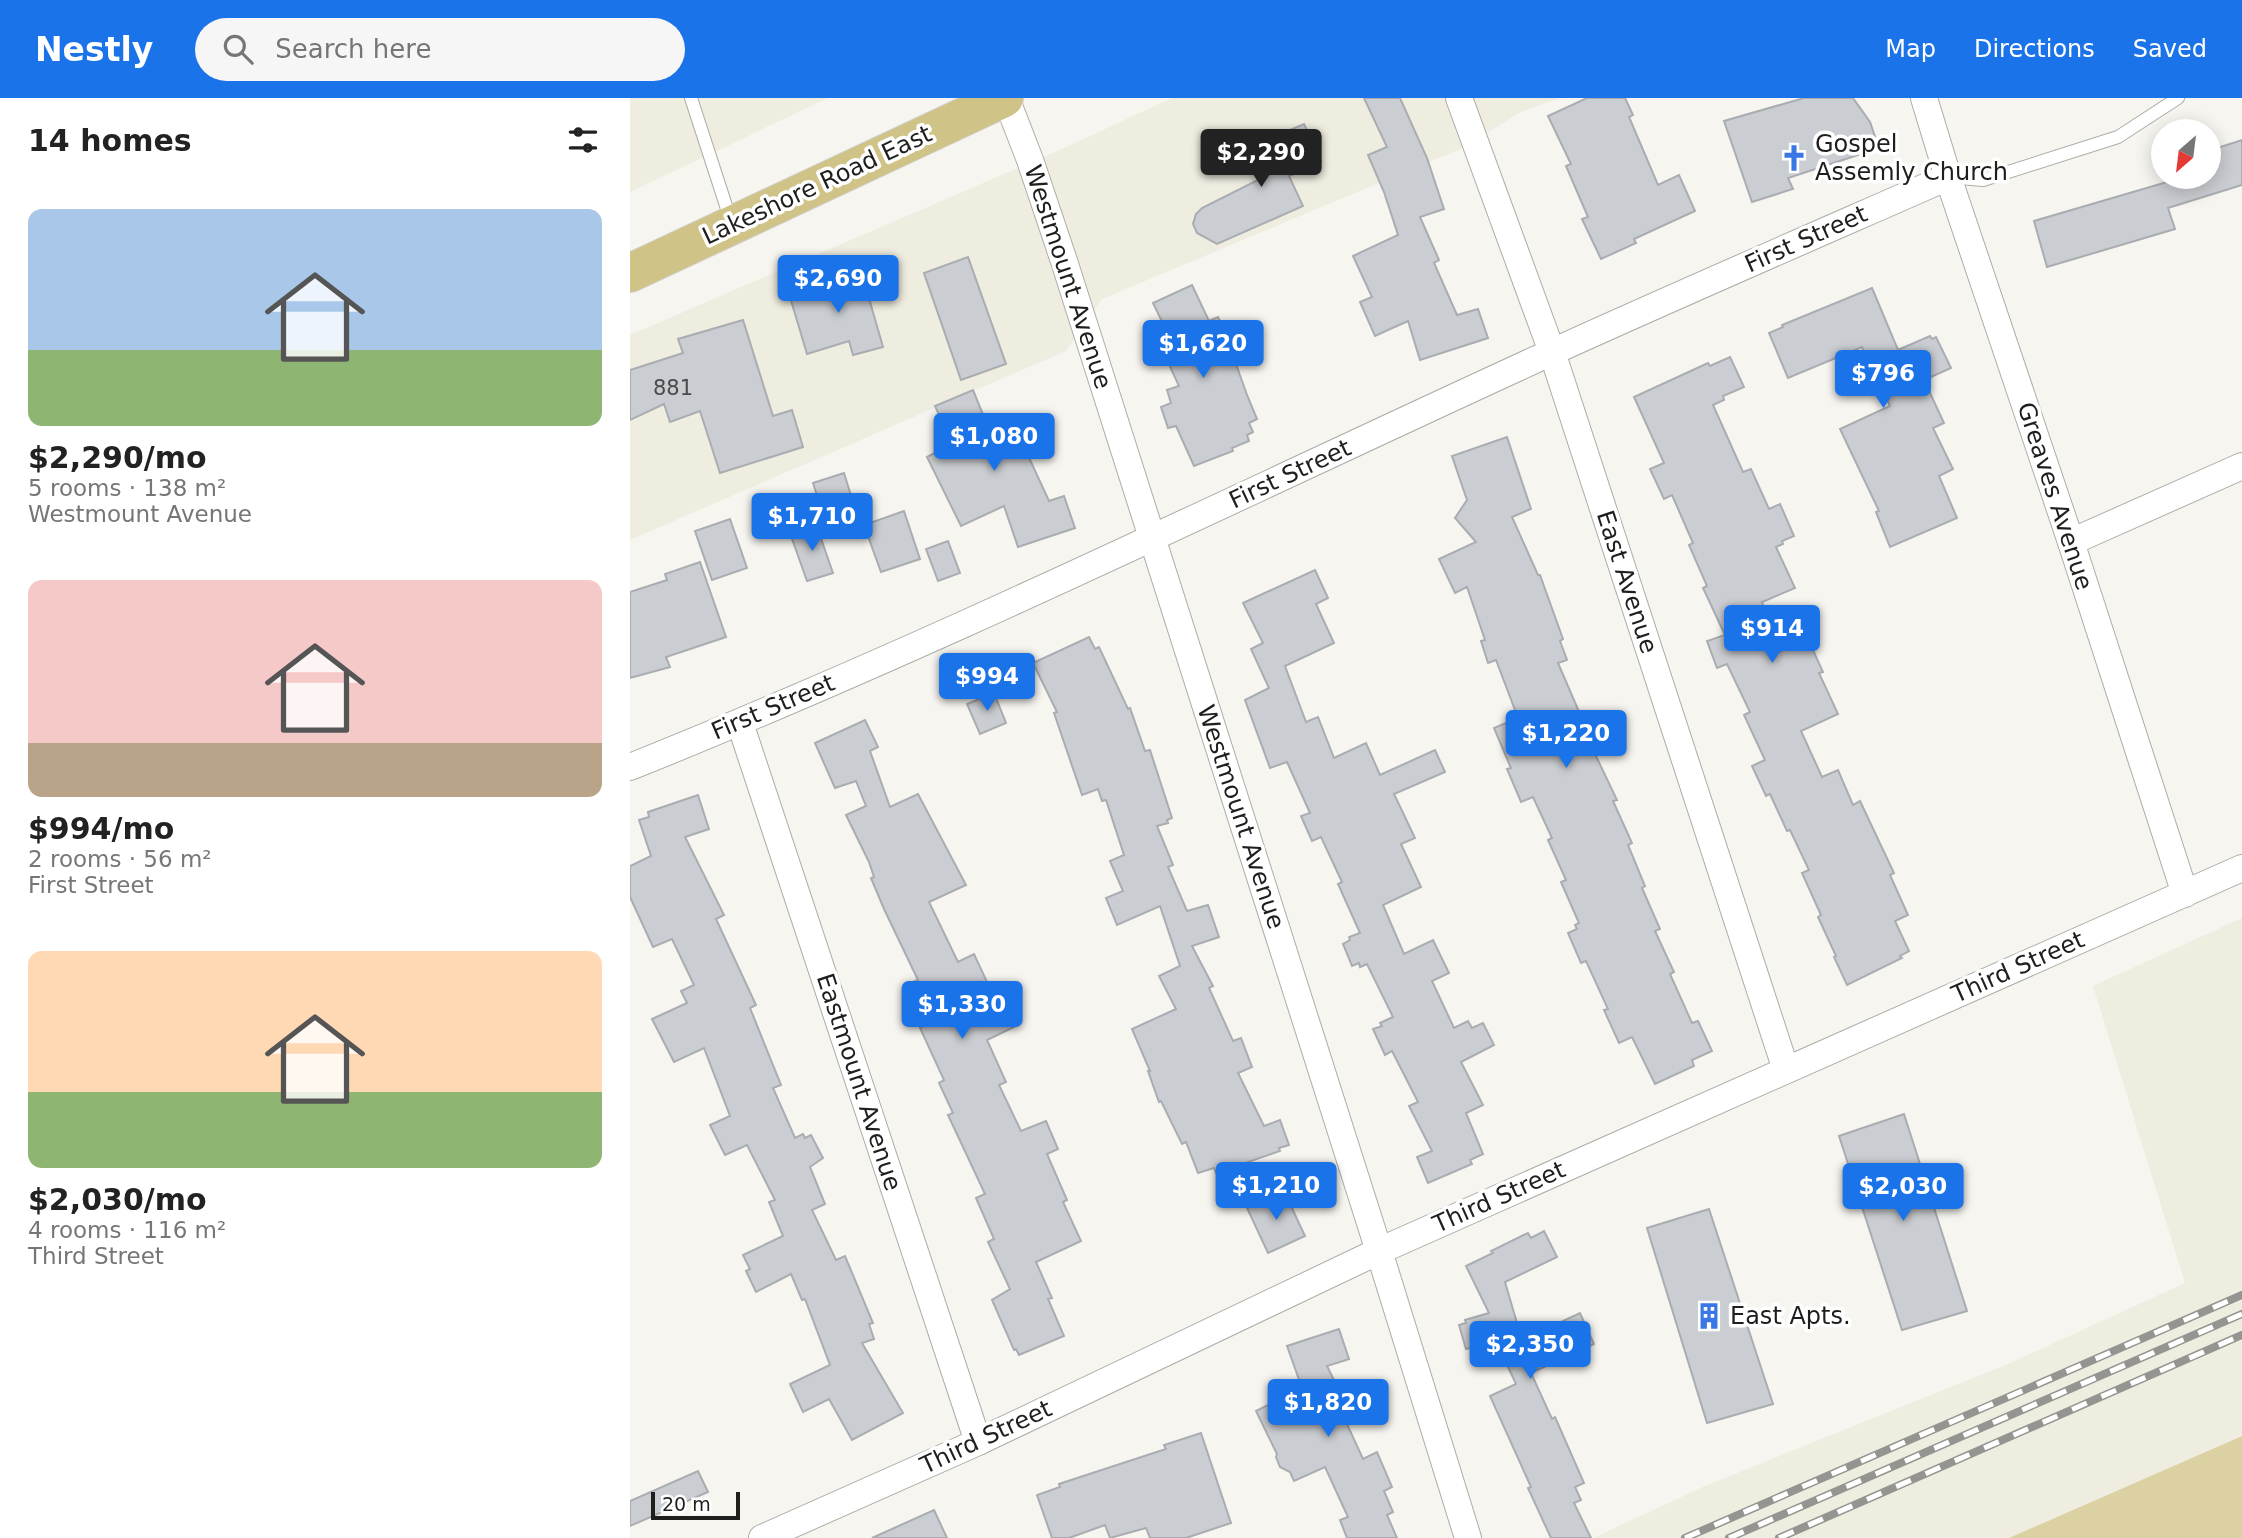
<!DOCTYPE html>
<html lang="en">
<head>
<meta charset="utf-8">
<style>
	body { margin:0; font-family:"DejaVu Sans",sans-serif; background:#f6f6f6; color:#222; height:100vh; display:flex; flex-direction:column; font-size:26px; white-space:nowrap }
	* { box-sizing:border-box; margin:0 }
	p { font-size:23px; color:#767676 }
	.icon { flex:none; width:38px; height:38px; fill:none; stroke:currentColor; stroke-width:2; stroke-linecap:round; stroke-linejoin:round }
	.map { position:relative; flex:1; overflow:hidden }
	.details { display:flex; flex-direction:column; background:#fff; width:630px }
	.details>* { flex:none }
	.needle { width:46px; rotate:208deg }
	.controls { position:absolute; left:1521px; top:21px; display:grid; gap:14px }
	.controls a { display:grid; place-items:center; width:70px; height:70px; border-radius:50%; background:#fff; box-shadow:0 4px 18px #0003; font-size:35px }
	.scale { position:absolute; left:21px; bottom:18px; width:89px; box-sizing:border-box; padding-left:7px; border:4px solid #1e1e1c; border-top:0; font-size:19px; line-height:24px; white-space:nowrap; color:#1e1e1c; -webkit-text-stroke:5px #fff; paint-order:stroke }
	.price { position:absolute; translate:-50% -60px; padding:0 16px; border-radius:7px; background:#1a73e8; color:#fff; font-size:23px; line-height:46px; filter:drop-shadow(0 2px 4px #0008) }
	.price::after { content:''; position:absolute; left:50%; top:42px; width:21px; height:16px; margin-left:-10px; background:inherit; clip-path:polygon(0 0,100% 0,50% 100%) }
	.price.on { background:#222; color:#fff }
	ul { padding:0; list-style:none }
	li { display:grid; align-content:center; gap:14px; height:371px; padding:0 28px }
	li span { display:grid; place-items:center; height:217px; border-radius:14px; color:#555 }
	li>.icon { margin-inline-start:auto }
	span .icon { width:126px; height:126px; fill:#fffc; stroke-width:1 }
	li b { font-size:30px }
	h2 { display:flex; justify-content:space-between; align-items:center; height:84px; padding:0 28px; font-size:30px }
	header { display:flex; align-items:center; gap:42px; box-sizing:border-box; height:98px; padding:0 35px; background:#1a73e8; color:#fff }
	header strong { font-size:33px }
	nav { display:flex; gap:38px; margin-inline-start:auto; font-size:24px }
	.search { width:490px; height:63px; background:#f6f6f6; display:flex; align-items:center; gap:18px; box-sizing:border-box; padding:0 24px; border-radius:38px; color:#767676; font-size:26px }
	main { display:flex; flex:1; min-height:0 }
	.map>svg:first-child { display:block }
	.built { fill:#efede0 }
	.green { fill:#dbd1a3 }
	.building { fill:#cacdd1; stroke:#a9acb0; stroke-width:2 }
	.lines { fill:none; stroke-linecap:round; stroke-linejoin:round }
	.service-casing { stroke:#adaca7; stroke-width:14 }
	.minor-casing { stroke:#adaca7; stroke-width:28 }
	.primary-casing { stroke:#d2d2d2; stroke-width:40 }
	.service { stroke:#fff; stroke-width:12 }
	.minor { stroke:#fff; stroke-width:26 }
	.primary { stroke:#cfc388; stroke-width:38 }
	.rail-casing { stroke:#949490; stroke-width:8 }
	.rail { stroke:#fff; stroke-width:5; stroke-dasharray:16; stroke-linecap:butt }
	.labels { text-anchor:middle; stroke-width:7; stroke-linejoin:round; paint-order:stroke }
	.number-label { font-size:21px; fill:#494a49 }
	.poi-label { font-size:24px; fill:#1e1e1c; stroke:#fff; text-anchor:start }
	.street-label { font-size:24px; fill:#1e1e1c; stroke:#fff }
</style>
</head>
<body>
<header>
<strong>Nestly</strong>
<div class="search"><svg class="icon" aria-label="search" viewBox="0 0 24 24"><circle cx="10" cy="10" r="6"/><path d="M15 15l6 6"/></svg>Search here</div>
<nav><a>Map</a><a>Directions</a><a>Saved</a></nav>
</header>
<main>
<section class="details">
<h2>14 homes<svg class="icon" aria-label="filters" viewBox="0 0 24 24"><path d="M4 7h16M4 17h16"/><circle cx="9" cy="7" r="2"/><circle cx="15" cy="17" r="2"/></svg></h2>
<ul>
<li><span style="background:linear-gradient(#a9c7e8 65%,#8fb573 0)"><svg class="icon" aria-label="home" viewBox="0 0 24 24"><path d="M3 11l9-7 9 7M6 9v11h12V9"/></svg></span><div><b>$2,290/mo</b><p>5 rooms · 138 m²</p><p>Westmount Avenue</p></div></li>
<li><span style="background:linear-gradient(#f6c9c9 75%,#b9a48a 0)"><svg class="icon" aria-label="home" viewBox="0 0 24 24"><path d="M3 11l9-7 9 7M6 9v11h12V9"/></svg></span><div><b>$994/mo</b><p>2 rooms · 56 m²</p><p>First Street</p></div></li>
<li><span style="background:linear-gradient(#ffd9b3 65%,#8fb573 0)"><svg class="icon" aria-label="home" viewBox="0 0 24 24"><path d="M3 11l9-7 9 7M6 9v11h12V9"/></svg></span><div><b>$2,030/mo</b><p>4 rooms · 116 m²</p><p>Third Street</p></div></li>
</ul>
</section>
<div class="map">
<svg width="1612" height="1440" viewBox="0 0 1612 1440">
	<rect width="100%" height="100%" fill="#f6f5f0"/>
	<g class="built">
		<path d="M0,0h198l-198,94z"/>
		<path d="M542,0h387l-38,14 -61,37 -358,150 -36,52 -436,189v-205l432,-186z"/>
		<path d="M1612,820v518l-233,102h-416l112,-52 303,-122 177,-81 -92,-297z"/>
	</g>
	<path class="green" d="M1612,1338v102h-233z"/>
	<g class="building">
		<path d="M734,0h36l27,60 17,51 -24,8 19,43 -5,3 23,52 21,-6 10,29 -68,22 -12,-39 -33,15 -15,-34 12,-5 -19,-41 45,-21 -14,-43 -16,-37 19,-8z"/>
		<path d="M957,0h38l8,17 -4,2 29,68 21,-10 16,36 -61,28 2,4 -35,16 -19,-40 6,-2 -22,-51 5,-2 -23,-48z"/>
		<path d="M1174,0h49l17,24 9,26 -91,30 5,11 -41,13 -28,-81z"/>
		<path d="M674,26l17,37 -32,15 14,30 -86,38 -20,-11 -4,-9 3,-10 6,-6 64,-32 -13,-30z"/>
		<path d="M1612,42v45l-74,23 7,21 -128,38 -13,-46 150,-44h24v-26z"/>
		<path d="M338,159l38,107 -45,16 -37,-107z"/>
		<path d="M230,169l23,80 -30,8 -4,-14 -42,13 -17,-57 43,-13 -3,-8z"/>
		<path d="M562,187l17,36 9,-4 14,29 -2,1 17,48 10,24 -8,4 4,9 -6,3 2,6 -17,7 1,3 -39,15 -18,-40 -8,2 -7,-21 10,-4 -4,-13 12,-4 -20,-43 11,-5 -17,-35z"/>
		<path d="M1242,190l26,62 32,-14 2,3 4,-2 15,31 -27,12 20,43 -11,5 20,41 -14,7 18,42 -67,29 -14,-35 3,-1 -39,-82 50,-23 -28,-59 -74,31 -19,-45 14,-6 -1,-2z"/>
		<path d="M113,222l30,96 19,-6 11,37 -83,26 -20,-62 -30,11 -6,-18 -34,16v-50l53,-17 -5,-14z"/>
		<path d="M1100,259l14,30 -21,9 1,4 -11,5 30,67 8,-3 18,40 11,-5 14,32 -12,5 1,3 -7,3 19,41 -33,14 17,50 29,-13 15,33 -4,1 19,41 -37,17 21,46 16,-7 15,35 7,-4 34,72 -4,2 18,40 -13,6 14,30 -9,5 2,2 -55,27 -13,-28 2,-1 -18,-39 3,-2 -19,-42 7,-3 -19,-40 -3,1 -17,-37 -4,2 -14,-30 13,-6 -21,-45 6,-3 -23,-48 -10,4 -10,-27 18,-6 -22,-47 4,-2 -18,-41 4,-2 -21,-48 -8,4 -14,-30 14,-6 -30,-66 74,-34 2,3z"/>
		<path d="M343,292l15,37 26,-12 15,31 -4,3 24,52 15,-5 11,32 -57,19 -14,-41 -43,20 -34,-69 25,-13 -17,-38z"/>
		<path d="M877,339l24,72 -19,8 26,58h2l23,64 -3,2 7,19 -9,3 28,65 -3,1 34,71 -4,1 19,42 -4,2 17,41 -3,2 18,41 -5,2 19,41 -4,2 22,49 6,-2 14,30 -20,9 2,6 -39,18 -23,-47 -13,6 -15,-33 4,-1 -22,-48 -5,2 -13,-30 9,-4 -2,-4 4,-2 -18,-41 5,-2 -18,-40 4,-2 -19,-41 -12,5 -14,-33 4,-1 -17,-40 24,-10 -22,-58 -8,3 -7,-22 4,-1 -18,-53 -12,6 -16,-34 37,-17 -21,-24 12,-18 -15,-44z"/>
		<path d="M214,375l14,45 -31,10 -14,-45z"/>
		<path d="M274,413l16,48 -39,13 -17,-47z"/>
		<path d="M100,421l17,49 -35,12 -17,-49z"/>
		<path d="M186,426l17,49 -26,8 -17,-48z"/>
		<path d="M318,443l12,32 -22,8 -12,-32z"/>
		<path d="M70,464l26,75 -60,20 4,10 -40,11v-86l37,-12 -2,-6z"/>
		<path d="M685,472l13,28 -12,6 18,39 -49,23 21,56 12,-5 16,41 32,-15 14,32 55,-25 10,22 -51,22 21,44 -14,6 20,43 -38,18 21,49 29,-14 16,33 -17,8 22,47 14,-7 4,7 11,-5 11,22 -33,17 22,43 -17,8 17,41 -13,6 2,4 -44,19 -11,-26 15,-6 -23,-45 9,-4 -26,-51 -7,4 -12,-26 9,-3 -2,-3 13,-6 -26,-53 -7,3 -1,-4 -7,3 -9,-22 7,-4 -1,-3 11,-4 -22,-49 4,-2 -21,-45 -9,4 -11,-25 9,-3 -23,-51 -17,6 -25,-68 24,-12 -18,-39 12,-6 -20,-40z"/>
		<path d="M459,539l6,12 4,-2 29,62 2,-1 15,43 5,-1 22,68 -5,2 1,3 -11,3 16,39 -5,2 19,44 21,-6 11,32 -27,9 21,40 -4,2 24,53 8,-3 11,29 -14,6 26,53 16,-6 9,25 -10,3 1,3 -64,22 -2,-5 -16,5 -12,-31 -4,2 -21,-43 -2,1 -11,-31h2l-18,-42 44,-20 -17,-33 21,-10 -20,-60 -43,19 -11,-27 17,-7 -13,-30 14,-6 -18,-55 -4,1 -4,-12 -16,6 -28,-82 3,-1 -24,-49z"/>
		<path d="M364,595l12,30 -26,11 -13,-30z"/>
		<path d="M235,622l13,27 -8,4 20,56 28,-13 48,91 -37,17 29,60 16,-8 19,41 4,-2 17,34 -27,13 19,42 -7,3 22,46 25,-10 12,28 -11,5 20,46 -4,2 18,39 -45,21 16,36 -4,1 16,37 -45,19 -3,-6 -2,1 -22,-50 18,-11 -22,-47 6,-3 -18,-41 9,-4 -37,-79 5,-2 -14,-30 5,-3 -24,-52 4,-2 -19,-41 13,-5 -34,-71 -13,-31 3,-1 -5,-15 -23,-47 20,-9 -10,-25 -21,7 -20,-45z"/>
		<path d="M68,697l11,34 -24,8 39,78 -8,4 40,86 -6,3 31,77 -8,3 22,50 8,-4 2,4 6,-3 12,23 -13,9 15,37 -13,6 24,50 9,-4 28,67 -4,1 5,15 -12,4 41,70 -51,27 -23,-41 -26,13 -13,-28 40,-19 -25,-66 -3,1 -11,-26 -35,18 -10,-21 4,-2 -7,-14 40,-19 -14,-34 6,-2 -28,-55 -22,10 -15,-30 20,-9 -26,-68 -30,14 -22,-43 35,-16 -6,-12 13,-6 -22,-46 -19,8 -23,-50v-31l21,-10 -12,-36 10,-3 -1,-5z"/>
		<path d="M1274,1016l63,197 -65,19 -63,-194z"/>
		<path d="M654,1093l21,45 -37,17 -21,-45z"/>
		<path d="M1079,1111l64,195 -66,19 -60,-195z"/>
		<path d="M914,1133l13,26 -52,25 17,58 58,-27 14,31 -63,29 21,46 3,-2 29,66 -9,4 6,13 -7,3 17,35h-40l-23,-50 3,-1 -41,-91 26,-12 -19,-41 -21,6 -1,-2 -9,2 -7,-24 7,-2 -1,-3 24,-7 -23,-47 27,-13 -2,-2 37,-18 3,5z"/>
		<path d="M709,1231l10,30 -22,7 21,42 -7,3 22,48 14,-7 15,35 -8,4 9,21 -6,3 10,23h-50l-7,-18 8,-3 -23,-50 -31,14 -4,-9 -10,-5 -4,-10 1,-3 -21,-43 46,-23 -15,-42z"/>
		<path d="M571,1335l30,90 -45,15h-36l-4,-10 -36,10 -5,-13 -36,13h-17l-15,-43 23,-8 -1,-3 107,-35 -2,-4z"/>
		<path d="M68,1373l10,21 -78,34v-25z"/>
		<path d="M304,1412l13,28h-75z"/>
	</g>
	<g class="lines">
		<defs>
			<g id="service">
				<path d="M61,0l40,123"/>
				<path d="M1318,79l35,3 135,-43 60,-39"/>
			</g>
			<g id="minor">
				<path d="M376,0l24,62 34,101 315,990 89,287"/>
				<path d="M829,0l93,254 234,718"/>
				<path d="M1294,0l24,79 123,365 114,352"/>
				<path d="M1441,444l171,-76"/>
				<path d="M110,625l238,719"/>
				<path d="M0,669c312,-125 614,-274 920,-414 132,-60 266,-118 398,-176"/>
				<path d="M132,1440l216,-96 401,-191 863,-383"/>
			</g>
			<path id="primary" d="M0,175l374,-175"/>
		</defs>
		<use href="#service" class="service-casing"/>
		<use href="#minor" class="minor-casing"/>
		<use href="#primary" class="primary-casing"/>
		<use href="#service" class="service"/>
		<use href="#minor" class="minor"/>
		<use href="#primary" class="primary"/>
		<defs>
			<g id="rail">
				<path d="M1055,1440l557,-243"/>
				<path d="M1099,1440l513,-224"/>
				<path d="M1149,1440l463,-203"/>
			</g>
		</defs>
		<use href="#rail" class="rail-casing"/>
		<use href="#rail" class="rail"/>
	</g>
	<defs>
		<symbol id="church-bare" viewBox="-9 -9 18 18"><path d="M-1.2-6h2.4v3.5h3.3v2.4h-3.3V6h-2.4V-.1h-3.3v-2.4h3.3Z" fill="#3877e5" stroke="#fff" stroke-width="2.5" paint-order="stroke"/></symbol>
		<symbol id="building-bare" viewBox="-9 -9 18 18"><path d="M-4-6H4V6H1V3H-1V6H-4ZM-2.5-4.3h1.7v1.8h-1.7ZM.8-4.3h1.7v1.8H.8ZM-2.5-1h1.7V.8h-1.7ZM.8-1h1.7V.8H.8Z" fill="#3877e5" stroke="#fff" stroke-width="2.5" paint-order="stroke"/></symbol>
	</defs>
	<g fill-rule="evenodd">
		<use href="#church-bare" x="1145" y="41" width="38" height="38"/>
		<use href="#building-bare" x="1060" y="1199" width="38" height="38"/>
	</g>
	<g class="labels">
		<g class="number-label">
			<text x="43" y="297">881</text>
		</g>
		<g class="poi-label">
			<text x="1185" y="54">Gospel<tspan x="1185" dy="28">Assemly Church</tspan></text>
			<text x="1100" y="1226">East Apts.</text>
		</g>
		<g class="street-label">
			<text transform="translate(187 87) rotate(-25)" y="8">Lakeshore Road East</text>
			<text transform="translate(1176 141) rotate(-24)" y="8">First Street</text>
			<text transform="translate(438 179) rotate(72)" y="8">Westmount Avenue</text>
			<text transform="translate(660 376) rotate(-25)" y="8">First Street</text>
			<text transform="translate(1425 398) rotate(72)" y="8">Greaves Avenue</text>
			<text transform="translate(997 484) rotate(72)" y="8">East Avenue</text>
			<text transform="translate(143 609) rotate(-23)" y="8">First Street</text>
			<text transform="translate(611 719) rotate(72)" y="8">Westmount Avenue</text>
			<text transform="translate(1388 869) rotate(-24)" y="8">Third Street</text>
			<text transform="translate(229 984) rotate(72)" y="8">Eastmount Avenue</text>
			<text transform="translate(869 1099) rotate(-24)" y="8">Third Street</text>
			<text transform="translate(356 1339) rotate(-25)" y="8">Third Street</text>
		</g>
	</g>
</svg>
<div class="controls">
<a><svg class="needle" viewBox="-14 -14 28 28"><path d="M0-13l5 13h-10z" fill="#e53935"/><path d="M0 13l5-13h-10z" fill="#767676"/></svg></a>
</div>
<div class="scale">20 m</div>
<b class="price on" style="left:631px;top:91px">$2,290</b>
<b class="price" style="left:208px;top:217px">$2,690</b>
<b class="price" style="left:573px;top:282px">$1,620</b>
<b class="price" style="left:1253px;top:312px">$796</b>
<b class="price" style="left:364px;top:375px">$1,080</b>
<b class="price" style="left:182px;top:455px">$1,710</b>
<b class="price" style="left:1142px;top:567px">$914</b>
<b class="price" style="left:357px;top:615px">$994</b>
<b class="price" style="left:936px;top:672px">$1,220</b>
<b class="price" style="left:332px;top:943px">$1,330</b>
<b class="price" style="left:646px;top:1124px">$1,210</b>
<b class="price" style="left:1273px;top:1125px">$2,030</b>
<b class="price" style="left:900px;top:1283px">$2,350</b>
<b class="price" style="left:698px;top:1341px">$1,820</b>
</div>
</main>
</body>
</html>
